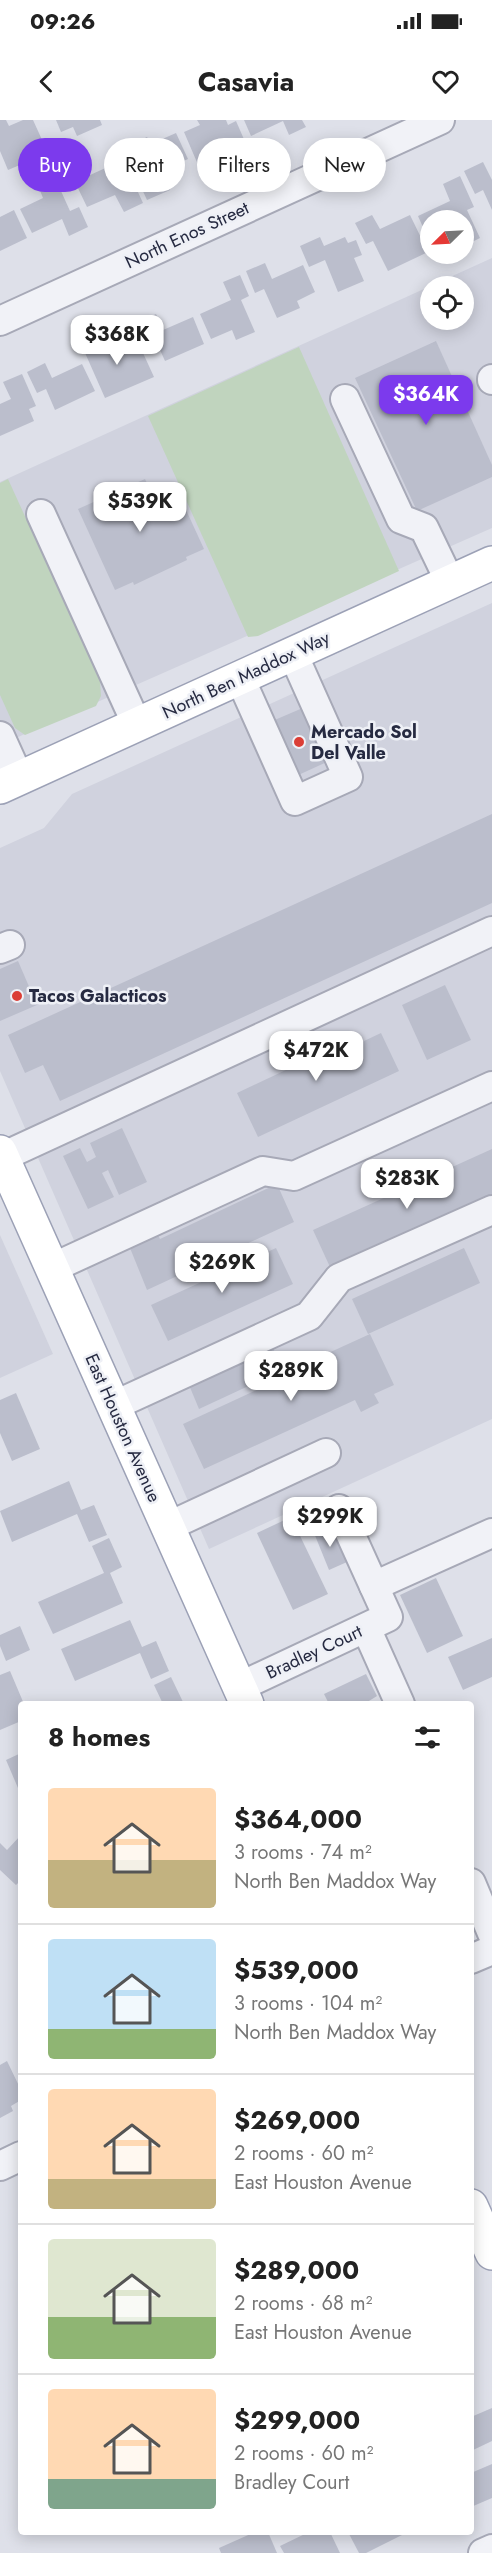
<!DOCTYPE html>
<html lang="en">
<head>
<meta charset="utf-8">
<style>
	body { margin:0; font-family:Jost,sans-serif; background:#f6f6f6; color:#222; height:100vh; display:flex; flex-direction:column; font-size:22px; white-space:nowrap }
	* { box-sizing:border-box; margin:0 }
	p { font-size:20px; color:#767676 }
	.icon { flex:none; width:33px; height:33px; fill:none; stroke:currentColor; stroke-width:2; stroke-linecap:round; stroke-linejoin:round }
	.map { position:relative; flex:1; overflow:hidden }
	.drawer { position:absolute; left:18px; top:1581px; width:456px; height:834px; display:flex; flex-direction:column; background:#fff; border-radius:6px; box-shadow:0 3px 15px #0003 }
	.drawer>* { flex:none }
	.top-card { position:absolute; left:18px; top:18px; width:456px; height:54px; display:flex; gap:12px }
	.needle { width:39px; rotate:246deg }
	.controls { position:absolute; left:420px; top:90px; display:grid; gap:12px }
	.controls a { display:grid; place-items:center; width:54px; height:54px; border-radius:50%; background:#fff; box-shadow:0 3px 15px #0003; font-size:30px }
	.price { position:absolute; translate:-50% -51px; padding:0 14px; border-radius:12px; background:#fff; color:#222; font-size:20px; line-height:39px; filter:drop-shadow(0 2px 3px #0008) }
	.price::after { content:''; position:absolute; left:50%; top:36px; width:18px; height:14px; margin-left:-9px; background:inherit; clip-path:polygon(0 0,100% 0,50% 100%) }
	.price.current { background:#7c3aed; color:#fff }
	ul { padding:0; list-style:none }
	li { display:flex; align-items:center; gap:18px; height:150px; padding:0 30px }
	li+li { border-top:2px solid #e0e0e0 }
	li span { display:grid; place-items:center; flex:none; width:168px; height:120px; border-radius:6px; color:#555 }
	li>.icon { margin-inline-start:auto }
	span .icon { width:72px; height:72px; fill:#fffc; stroke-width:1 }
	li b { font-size:26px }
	h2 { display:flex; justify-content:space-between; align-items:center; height:72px; padding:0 30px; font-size:26px }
	.pill { padding:0 21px; border-radius:27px; background:#fff; box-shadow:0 3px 15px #0003; font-size:21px; line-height:54px }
	.pill.current { background:#7c3aed; color:#fff }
	.status { display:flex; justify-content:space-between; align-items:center; height:42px; padding:0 30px; background:#fff; direction:ltr }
	.status svg { height:16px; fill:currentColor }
	header { display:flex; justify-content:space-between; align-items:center; height:78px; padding:0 30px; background:#fff; font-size:27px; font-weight:700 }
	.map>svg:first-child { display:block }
	.built { fill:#d0d2de; fill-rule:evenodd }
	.green { fill:#c0d4be }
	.building { fill:#bbbecc }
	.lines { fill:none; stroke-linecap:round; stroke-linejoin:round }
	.minor-casing { stroke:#a7a9b7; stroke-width:32 }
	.major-casing { stroke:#9ca1b6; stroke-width:36 }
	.minor { stroke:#f1f2f7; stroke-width:28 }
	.major { stroke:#fff; stroke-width:33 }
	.poi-dot { fill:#db3e36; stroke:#eef0f6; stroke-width:2 }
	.labels { text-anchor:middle; stroke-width:5; stroke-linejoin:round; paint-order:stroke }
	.street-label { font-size:18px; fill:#262a41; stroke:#eef0f6 }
	.poi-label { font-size:18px; font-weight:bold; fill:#262a41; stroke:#eef0f6; text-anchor:start }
</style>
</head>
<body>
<div class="status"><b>09:26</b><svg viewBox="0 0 49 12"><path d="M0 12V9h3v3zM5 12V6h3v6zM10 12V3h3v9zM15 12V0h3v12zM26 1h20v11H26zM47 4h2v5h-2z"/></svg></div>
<header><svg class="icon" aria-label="back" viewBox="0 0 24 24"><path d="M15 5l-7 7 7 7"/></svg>Casavia<svg class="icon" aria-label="heart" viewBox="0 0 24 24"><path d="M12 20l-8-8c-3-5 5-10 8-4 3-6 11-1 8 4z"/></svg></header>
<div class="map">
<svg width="492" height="2433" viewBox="0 0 492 2433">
	<rect width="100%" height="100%" fill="#dee0e9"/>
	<g class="built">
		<path d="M492,138v270l-492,217v-263zM430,166h34v34h-34z"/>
		<path d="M492,483v816l-283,130 -209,-478v-223l44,-20 28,-34z"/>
		<path d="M0,1115l53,119 -53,24z"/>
	</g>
	<g class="green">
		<path d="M299,227l100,224 -141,65 -10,1 -100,-221z"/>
		<path d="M8,359l92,202 1,15 -5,10 -71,29 -10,-7 -15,-33v-212z"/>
	</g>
	<g class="building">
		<path d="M0,0h6l3,6 14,-6h10l15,33 -40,17 -8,-19z"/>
		<path d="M56,0h44l2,5 -25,11 -4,-9 -12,5z"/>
		<path d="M197,0h29l2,5 8,-4 14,32 -48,21 -18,-42 16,-7z"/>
		<path d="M244,0h58l4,7 -17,8 -6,-14 -32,15z"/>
		<path d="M176,13l12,26 -26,12 8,19 -23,10 -24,-52 24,-11 4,7z"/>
		<path d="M483,42l9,18v30l-9,-20 -8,4 -11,-23z"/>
		<path d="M114,44l9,19 9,-4 11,24 -19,9 -9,-17 -28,12 -12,-25z"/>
		<path d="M460,56l14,31 -7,3 13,28 -16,8v-26h-34v23l-12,-27 32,-15 -7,-17z"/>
		<path d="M56,60l14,31 9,-4 9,20 -19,9 -7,-17 -30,14 -12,-24 23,-11 -4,-10z"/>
		<path d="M14,90l13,28 -27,13v-34z"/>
		<path d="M372,95l8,14 30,-14 18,37 -40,19 -15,-30 -7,3 -11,-21z"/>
		<path d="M320,117l4,9 21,-9 3,6 8,-3 6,15 -8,3 10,23 -26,11 -13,-32 -16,7 -9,-21z"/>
		<path d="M265,143l7,16 31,-14 12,27 -18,9 3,7 -23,10 -13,-29 -9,4 -9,-22z"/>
		<path d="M240,155l9,21 -8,4 14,32 -19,8 -4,-10 -21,9 -11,-25 31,-14 -8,-18z"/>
		<path d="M156,194l7,16 30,-13 11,27 -39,17 -9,-20 -8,3 -10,-22z"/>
		<path d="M107,215l8,17 23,-10 16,35 -49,21 -23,-52z"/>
		<path d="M436,221l56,124v12l-75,34 -62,-133z"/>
		<path d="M45,243l7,15 30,-14 13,27 -40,19 -9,-21 -9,4 -10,-21z"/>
		<path d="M22,254l14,32 -7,3 5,12 -34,15v-32l11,-5 -8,-17z"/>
		<path d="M145,359l8,17 22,-10 29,63 -18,8 1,3 -53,25 -1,-3 -18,8 -37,-81z"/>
		<path d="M305,587l24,54 -35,16 -24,-55z"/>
		<path d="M492,694v89l-432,198 -17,-36 -18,8 -17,-38z"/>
		<path d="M18,841l19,44 -37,16v-52z"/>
		<path d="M445,865l26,55 -44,20 -25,-55z"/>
		<path d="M381,913l18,38 -141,66 -21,-44 68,-32 -7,-16 22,-10 10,22z"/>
		<path d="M122,1008l25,54 -28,13 -11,-25 -6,3 12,24 -26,12 -25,-53 17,-8 7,14 9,-5 -6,-14z"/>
		<path d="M492,1029v45l-162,73 -17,-37z"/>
		<path d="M277,1064l17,38 -147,68 -17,-42 28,-13 2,4z"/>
		<path d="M276,1128l17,36 -125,57 -17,-36z"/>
		<path d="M464,1128l16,35 -112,51 -16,-35z"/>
		<path d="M370,1214l24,51 -20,9 5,9 -18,9 -6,-12 -151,69 -21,-45 132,-61 -2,-3z"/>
		<path d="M272,1226l11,24 -84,39 -10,-24z"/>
		<path d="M16,1273l24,56 -28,12 -12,-28v-33z"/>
		<path d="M69,1361l12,29 13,-5 13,30 -18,7 -12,-28 -65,28 -12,-31z"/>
		<path d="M291,1397l37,77 -35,16 -36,-77z"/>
		<path d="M331,1405l16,37 -18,8 -15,-37z"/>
		<path d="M109,1418l13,29 -12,6 13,30 -70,31 -15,-32 66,-29 -12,-27z"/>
		<path d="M436,1458l27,58 -36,17 -27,-58z"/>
		<path d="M130,1500l12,27 14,-6 13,30 -18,8 -11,-26 -65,28 -14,-32z"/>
		<path d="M20,1506l10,24 -24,11 -6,-15v-11z"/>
		<path d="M492,1518v39l-29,13 -15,-33z"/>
		<path d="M10,1551l14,33h-3v17l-21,9v-55z"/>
		<path d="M366,1554l11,22 -13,8h-35l-5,-10z"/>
		<path d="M171,1557l13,27h-21l-9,-19z"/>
		<path d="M21,1633v42l-15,-35z"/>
		<path d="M21,1715v45l-5,5 -16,-15v-27l7,7z"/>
		<path d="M7,1941l14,29v10l-10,6 2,5 -13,7v-53z"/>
		<path d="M492,2288v33l-21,10v-34z"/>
		<path d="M492,2344v34l-21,9v-34z"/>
		<path d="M255,2412h13l9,21h-56l-2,-5z"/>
		<path d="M309,2412h21l10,21h-56l-4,-7z"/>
		<path d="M348,2412h55l1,2 -38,19h-7z"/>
	</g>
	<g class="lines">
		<defs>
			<g id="minor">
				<path d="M0,201l440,-201"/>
				<path d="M492,259v1"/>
				<path d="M345,279l56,120 23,9 26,54"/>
				<path d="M41,394l96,211"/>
				<path d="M240,558l55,123 53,-24 -55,-123"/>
				<path d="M0,616l19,42"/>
				<path d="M0,829l10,-4"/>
				<path d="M2,1037l490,-226"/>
				<path d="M52,1148l211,-97 31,5 198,-90"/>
				<path d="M113,1286l196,-90 30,-38 153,-68"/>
				<path d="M167,1407l159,-74"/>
				<path d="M374,1466l118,-53"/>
				<path d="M366,1508l34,76"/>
				<path d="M239,1567l149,-70 -49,-108"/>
				<path d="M471,1763l21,50"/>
				<path d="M471,1839l21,-9"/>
				<path d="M0,2046l21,-10"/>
				<path d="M483,2433l9,-4"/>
			</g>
			<g id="major">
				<path d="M0,667l492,-224"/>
				<path d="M0,1032l247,552"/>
				<path d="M471,2086l21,47"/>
			</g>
		</defs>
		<use href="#minor" class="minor-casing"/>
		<use href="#major" class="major-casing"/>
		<use href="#minor" class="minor"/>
		<use href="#major" class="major"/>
	</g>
	<g class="poi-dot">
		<circle cx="299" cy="622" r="6"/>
		<circle cx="17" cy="876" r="6"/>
	</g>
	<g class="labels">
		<g class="street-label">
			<text transform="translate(187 115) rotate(-25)" y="6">North Enos Street</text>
			<text transform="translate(246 555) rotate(-25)" y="6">North Ben Maddox Way</text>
			<text transform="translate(123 1308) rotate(66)" y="6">East Houston Avenue</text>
			<text transform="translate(314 1532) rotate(-25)" y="6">Bradley Court</text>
		</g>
		<g class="poi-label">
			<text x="311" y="618">Mercado Sol<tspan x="311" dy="21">Del Valle</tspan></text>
			<text x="29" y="882">Tacos Galacticos</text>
		</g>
	</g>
</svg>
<div class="controls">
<a><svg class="needle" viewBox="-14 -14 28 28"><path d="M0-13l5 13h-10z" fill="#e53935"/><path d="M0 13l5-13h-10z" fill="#767676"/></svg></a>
<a><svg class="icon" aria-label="locate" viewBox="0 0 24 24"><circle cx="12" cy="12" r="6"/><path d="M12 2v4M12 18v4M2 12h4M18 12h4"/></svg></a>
</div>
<b class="price" style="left:117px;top:246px">$368K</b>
<b class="price current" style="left:426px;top:306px">$364K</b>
<b class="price" style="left:140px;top:413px">$539K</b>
<b class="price" style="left:316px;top:962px">$472K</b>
<b class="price" style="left:407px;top:1090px">$283K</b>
<b class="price" style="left:222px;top:1174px">$269K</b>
<b class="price" style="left:291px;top:1282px">$289K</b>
<b class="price" style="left:330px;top:1428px">$299K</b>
<div class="top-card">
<a class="pill current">Buy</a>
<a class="pill">Rent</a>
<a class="pill">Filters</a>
<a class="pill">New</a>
</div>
<section class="drawer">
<h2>8 homes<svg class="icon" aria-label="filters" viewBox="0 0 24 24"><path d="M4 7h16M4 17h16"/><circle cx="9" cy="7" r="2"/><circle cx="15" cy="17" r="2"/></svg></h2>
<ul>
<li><span style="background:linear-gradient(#ffd9b3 60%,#c2b280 0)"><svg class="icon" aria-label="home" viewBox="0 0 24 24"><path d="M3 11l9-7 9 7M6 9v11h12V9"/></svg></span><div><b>$364,000</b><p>3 rooms · 74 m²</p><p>North Ben Maddox Way</p></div></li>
<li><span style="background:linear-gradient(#bfe0f5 75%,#8fb573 0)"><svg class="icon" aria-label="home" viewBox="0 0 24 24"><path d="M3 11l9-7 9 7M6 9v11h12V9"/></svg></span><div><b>$539,000</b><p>3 rooms · 104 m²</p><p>North Ben Maddox Way</p></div></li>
<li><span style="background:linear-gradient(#ffd9b3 75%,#c2b280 0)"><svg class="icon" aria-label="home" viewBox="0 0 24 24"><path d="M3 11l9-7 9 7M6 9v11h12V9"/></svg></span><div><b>$269,000</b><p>2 rooms · 60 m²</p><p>East Houston Avenue</p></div></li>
<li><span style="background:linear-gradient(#dfe7d0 65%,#8fb573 0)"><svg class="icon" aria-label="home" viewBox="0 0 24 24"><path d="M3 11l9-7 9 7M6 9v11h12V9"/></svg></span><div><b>$289,000</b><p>2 rooms · 68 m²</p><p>East Houston Avenue</p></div></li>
<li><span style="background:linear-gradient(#ffd9b3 75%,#7fa58c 0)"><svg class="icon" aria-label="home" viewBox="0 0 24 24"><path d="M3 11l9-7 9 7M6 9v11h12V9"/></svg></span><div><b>$299,000</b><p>2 rooms · 60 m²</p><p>Bradley Court</p></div></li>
</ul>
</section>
</div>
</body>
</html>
